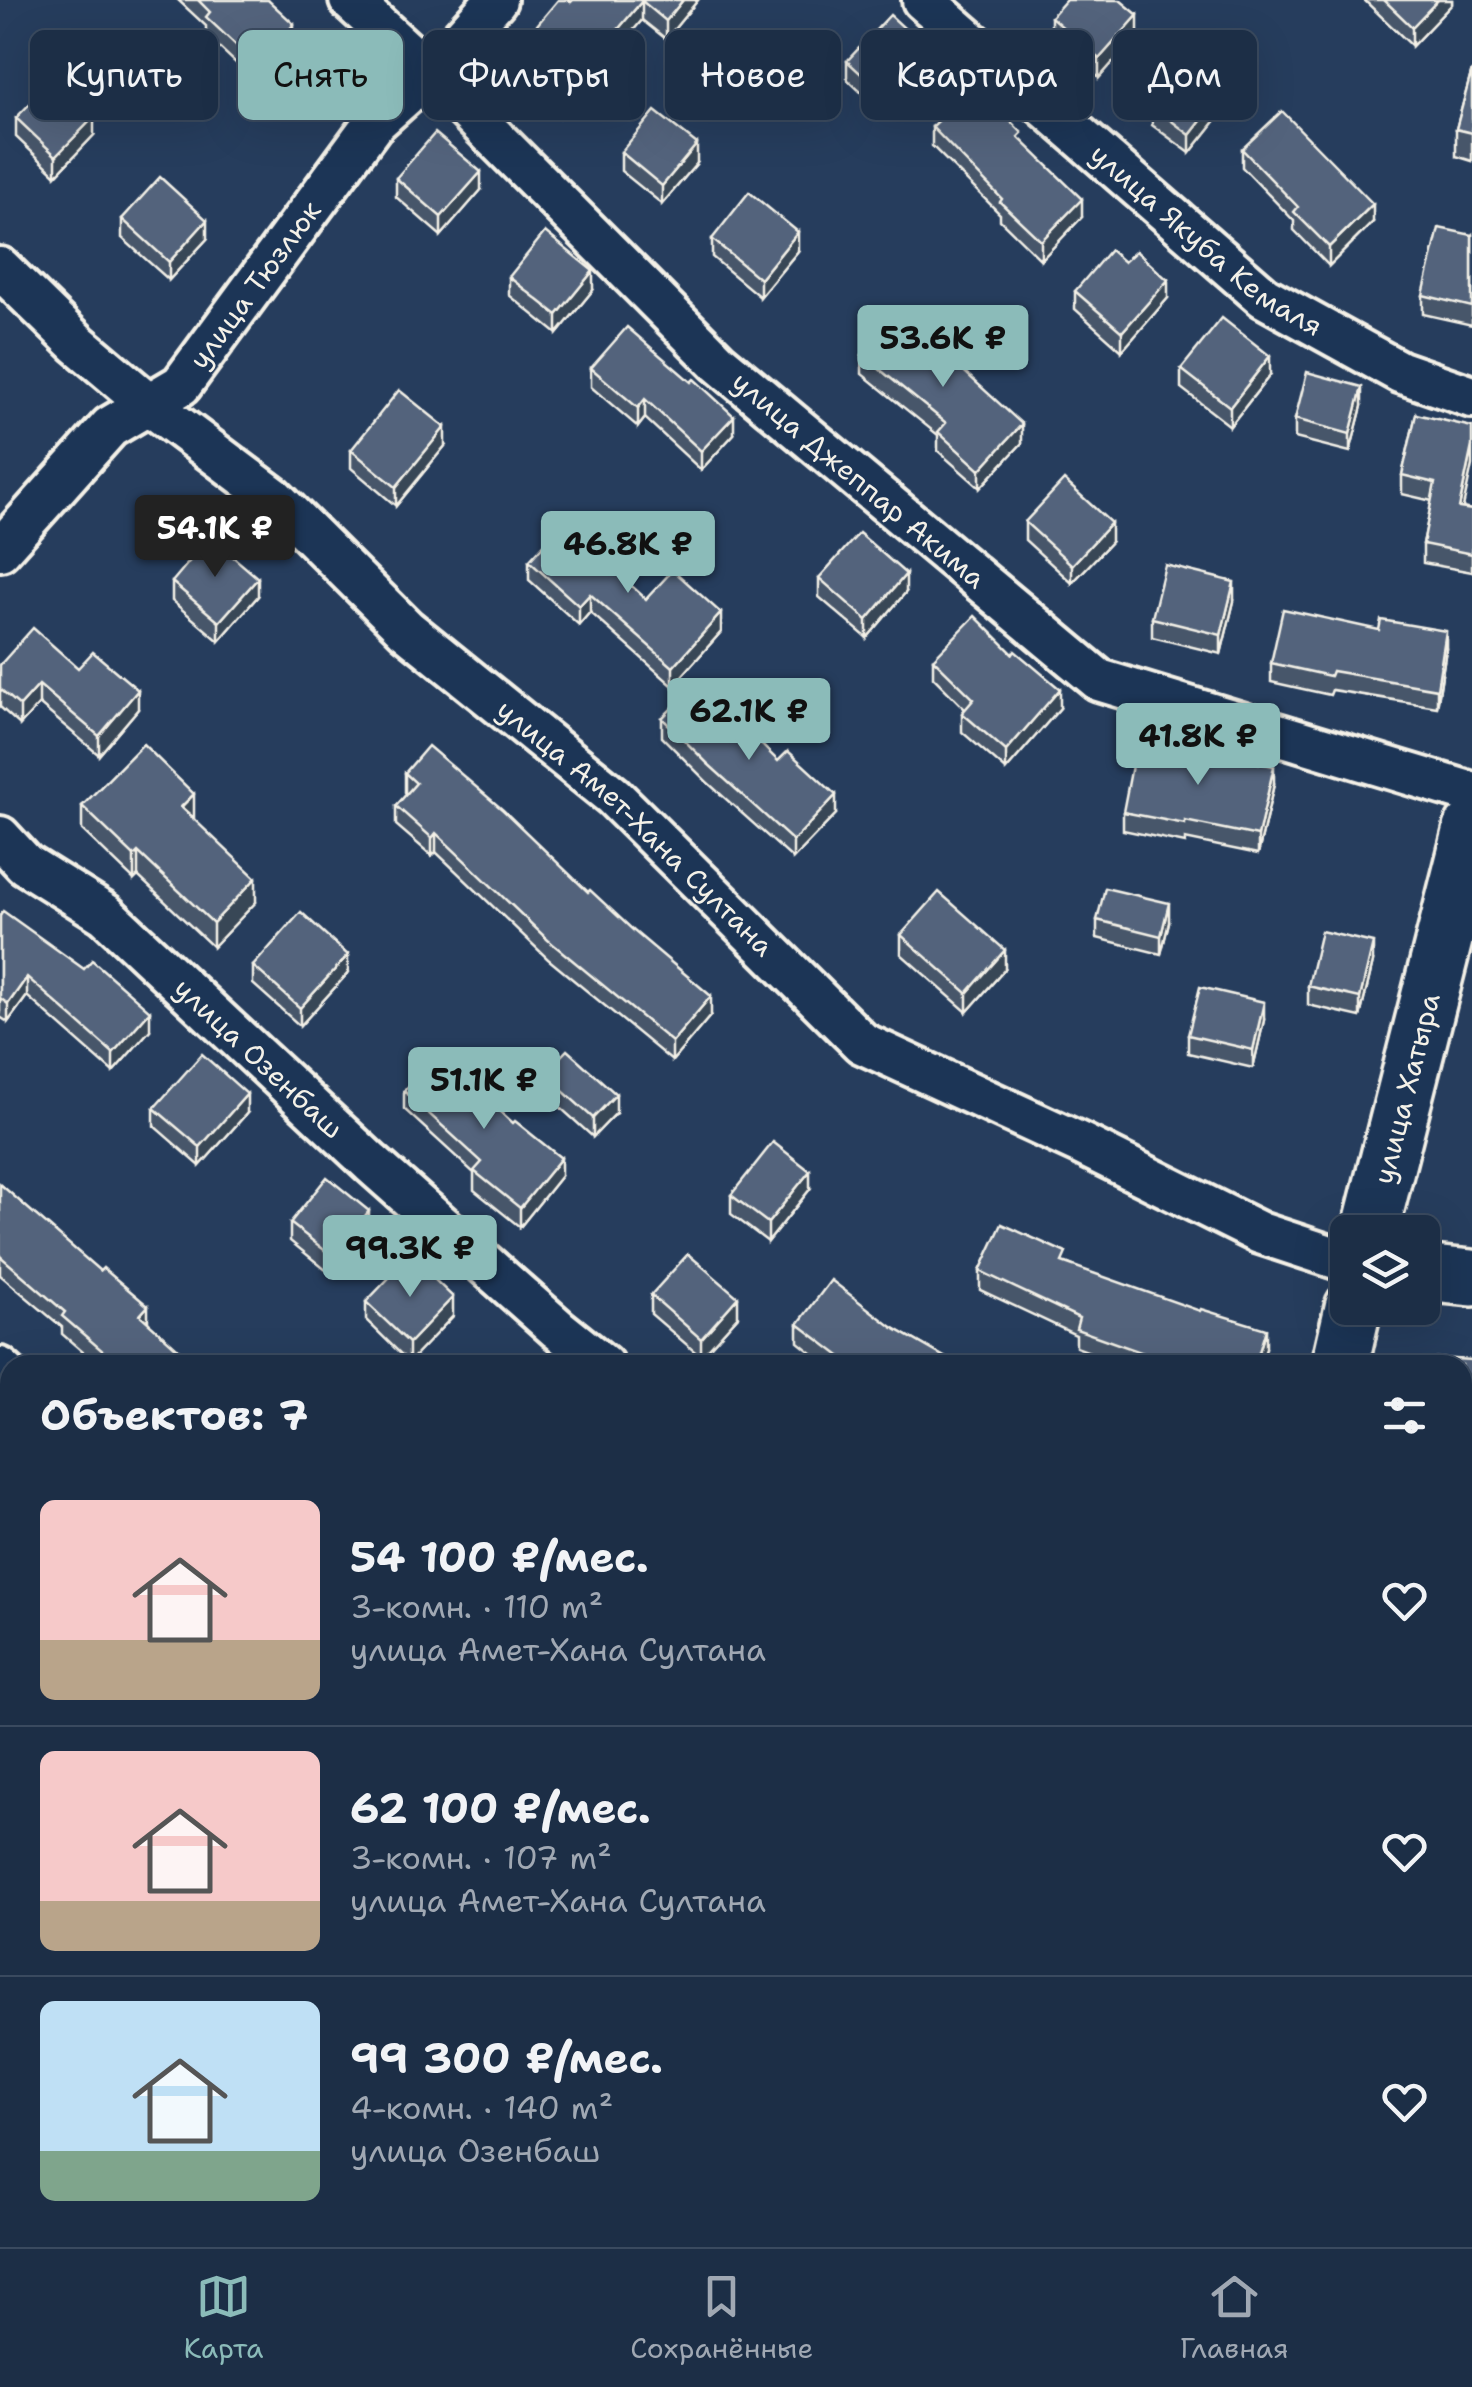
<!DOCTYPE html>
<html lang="ru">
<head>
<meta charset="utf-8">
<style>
	body { margin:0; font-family:"Shantell Sans",sans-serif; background:#25364d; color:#f1f3f6; height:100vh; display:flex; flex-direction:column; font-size:38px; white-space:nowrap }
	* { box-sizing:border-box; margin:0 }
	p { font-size:32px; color:#a0a8b3 }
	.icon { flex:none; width:55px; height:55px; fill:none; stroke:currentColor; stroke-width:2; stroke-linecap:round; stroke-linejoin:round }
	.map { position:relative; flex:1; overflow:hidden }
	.panel { position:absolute; left:0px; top:1355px; width:1472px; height:892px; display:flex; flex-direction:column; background:#1c2e46; border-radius:30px 30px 0 0; box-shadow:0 10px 40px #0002,0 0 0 2px #3a4a5f }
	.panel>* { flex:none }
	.top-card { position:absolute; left:30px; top:30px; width:1412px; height:90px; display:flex; gap:20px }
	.fabs { position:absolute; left:1330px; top:1215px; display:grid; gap:20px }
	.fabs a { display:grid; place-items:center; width:110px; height:110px; border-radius:15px; background:#1c2e46; box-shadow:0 10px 40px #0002,0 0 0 2px #3a4a5f; font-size:50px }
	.price { position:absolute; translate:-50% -85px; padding:0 22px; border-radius:10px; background:#8bbbb9; color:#111; font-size:32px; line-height:65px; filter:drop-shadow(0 2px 5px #0008) }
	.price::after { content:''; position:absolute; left:50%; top:60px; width:30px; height:22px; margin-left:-15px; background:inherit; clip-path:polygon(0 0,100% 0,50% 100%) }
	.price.selected { background:#222; color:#fff }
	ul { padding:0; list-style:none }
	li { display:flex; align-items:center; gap:30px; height:250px; padding:0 40px }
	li+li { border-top:2px solid #3a4a5f }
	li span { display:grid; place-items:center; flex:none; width:280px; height:200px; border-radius:15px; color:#555 }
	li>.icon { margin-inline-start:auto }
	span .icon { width:120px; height:120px; fill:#fffc; stroke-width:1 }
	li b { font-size:42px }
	h2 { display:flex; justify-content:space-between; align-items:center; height:120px; padding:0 40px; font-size:42px }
	.tag { padding:0 35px; border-radius:15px; background:#1c2e46; box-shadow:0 10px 40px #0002,0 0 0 2px #3a4a5f; font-size:35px; line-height:90px }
	.tag.selected { background:#8bbbb9; color:#111 }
	.menu { display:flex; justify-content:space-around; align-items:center; height:140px; border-top:2px solid #3a4a5f; background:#1c2e46; font-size:28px; color:#a0a8b3 }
	.menu a { display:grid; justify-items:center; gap:5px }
	.menu .selected { color:#8bbbb9 }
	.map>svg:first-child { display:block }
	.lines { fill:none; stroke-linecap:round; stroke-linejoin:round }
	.street-casing { stroke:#f4f1e8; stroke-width:48 }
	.secondary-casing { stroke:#f4f1e8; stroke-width:62 }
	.street { stroke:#1d3557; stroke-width:40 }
	.secondary { stroke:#1d3557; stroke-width:55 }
	.wall { fill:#47566a; stroke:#f4f1e8; stroke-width:2.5 }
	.shaded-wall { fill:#394656; stroke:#f4f1e8; stroke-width:2.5 }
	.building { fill:#52647b; stroke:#f4f1e8; stroke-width:2.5 }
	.labels { text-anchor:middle; stroke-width:9; stroke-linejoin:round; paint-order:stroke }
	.street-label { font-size:28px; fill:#f4f1e8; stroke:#1d3557 }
</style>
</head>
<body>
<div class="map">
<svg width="1472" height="2247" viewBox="0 0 1472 2247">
	<rect width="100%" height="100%" fill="#263d5d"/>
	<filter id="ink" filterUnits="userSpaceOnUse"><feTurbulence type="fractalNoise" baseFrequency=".01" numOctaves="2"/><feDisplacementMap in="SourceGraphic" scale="20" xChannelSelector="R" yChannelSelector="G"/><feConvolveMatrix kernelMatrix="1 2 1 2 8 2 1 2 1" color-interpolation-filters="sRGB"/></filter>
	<g filter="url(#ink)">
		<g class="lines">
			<defs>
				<g id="street">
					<path id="s1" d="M350,0l80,73 288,289 381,318 373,113"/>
					<path id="s2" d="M923,0l341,297 136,75 72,25"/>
					<path id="s3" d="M0,268l78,76 72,61 124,93 132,131 207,167 249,247 219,101 179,89 88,29"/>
					<path id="s4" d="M0,550l110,-123 71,-42 192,-261 57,-51 66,-73"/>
					<path id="s5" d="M0,837l25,27 80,50 266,249 187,166 45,36"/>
					<path d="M0,1368l10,9"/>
					<path d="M0,1480l10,-12"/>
					<path d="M1462,1728h10"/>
					<path d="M0,1877l10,9"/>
					<path d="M1462,2124h10"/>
					<path d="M462,2238l16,9"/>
				</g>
				<g id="secondary">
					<path id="s6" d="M1370,1232l102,-403"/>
					<path d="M1422,1273l50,5"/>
					<path d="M1340,1365l13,-57"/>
					<path d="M1142,2247l2,-9"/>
				</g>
			</defs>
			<use href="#street" class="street-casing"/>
			<use href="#secondary" class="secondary-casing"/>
			<use href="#street" class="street"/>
			<use href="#secondary" class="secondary"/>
		</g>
		<g class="wall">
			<path d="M178,0h90l26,43 -37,40 -51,-48v-9z"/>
			<path d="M573,0h125l-32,39 -24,-19 -81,96 -50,-41v-19z"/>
			<path d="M1364,0h88v4l-40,42z"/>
			<path d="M1051,17l87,17 -39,44 -48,-42z"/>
			<path d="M847,61l81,8 -43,46 -38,-36z"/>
			<path d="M1472,70v91l-16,-5v-27z"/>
			<path d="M1232,100l-42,53 -38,-28v-19z"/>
			<path d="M16,118l78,17 -38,40 -40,-38z"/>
			<path d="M932,127l90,14 60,76 -41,43 -41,-40v-6l-68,-68z"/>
			<path d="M1242,149l131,73 -44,44 -35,-36v-9l-52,-54z"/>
			<path d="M621,152l76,11 -35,41 -41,-33z"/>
			<path d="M396,178l85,12 -40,46 -45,-39z"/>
			<path d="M122,219l85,20 -38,41 -47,-42z"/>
			<path d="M1472,235v90l-49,-11v-19z"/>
			<path d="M712,239l86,12 -38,46 -48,-40z"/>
			<path d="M1124,262l44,36 -46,53 -47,-42v-18z"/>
			<path d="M509,277l84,13 -36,44 -48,-39z"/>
			<path d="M862,355l86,1 74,87 -42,45 -42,-37v-16l-76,-61z"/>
			<path d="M591,368l143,66 -33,36 -56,-52 -7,9 -47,-40z"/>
			<path d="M1181,369l89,6 -40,51 -49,-38z"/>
			<path d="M1362,406l-12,46 -55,-14v-19z"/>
			<path d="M1416,414l46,94 10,2v62l-49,-9v-19l9,-43 -30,-7v-19z"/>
			<path d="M445,446l-49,60 -45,-38v-18z"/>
			<path d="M1025,522l86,20 -39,41 -47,-43z"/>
			<path d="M529,561l117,38 75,33 -48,54 -83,-74 -11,13 -50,-45z"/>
			<path d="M819,578l87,14 -39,46 -48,-41z"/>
			<path d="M172,582l86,14 -39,45 -47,-40z"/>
			<path d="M1234,601l-13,53 -69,-17v-19z"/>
			<path d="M1446,649l-9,58 -105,-17 -2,5 -59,-13v-19z"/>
			<path d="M933,659l127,49 -54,62 -44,-38v-19l3,-4 -32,-32z"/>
			<path d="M0,665l78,3 60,41 -39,46 -60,-51 -19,21 -20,-18z"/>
			<path d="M662,718l116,43 58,53 -43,45 -86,-77 -45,-45z"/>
			<path d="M405,773l306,242 -39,46 -124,-102 -112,-107 -4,4 -36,-31v-19l11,-12 -2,-2z"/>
			<path d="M1274,784l-16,70 -73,-15v4l-62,-13v-18z"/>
			<path d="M82,806l111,13 63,83 -43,45 -75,-71 -4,4 -52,-50z"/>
			<path d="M0,916l150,114 -37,42 -86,-76 -19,26 -8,-5z"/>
			<path d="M1097,920l72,2 -8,32 -64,-16z"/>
			<path d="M901,935l104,34 -38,43 -66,-58z"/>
			<path d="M1373,962l-13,55 -52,-12v-19z"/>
			<path d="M253,966l95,7 -48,53 -47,-42z"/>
			<path d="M1264,1020l-11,48 -65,-15v-18z"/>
			<path d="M544,1074l72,39 -23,24 -49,-44z"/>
			<path d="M404,1091l157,85 -41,51 -46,-37v-17l-70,-64z"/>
			<path d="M154,1108l93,5 -47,53 -46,-40z"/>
			<path d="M0,1184l148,139 48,42h-98l-36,-31v-7l-62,-52z"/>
			<path d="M810,1189l-42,53 -37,-28v-19z"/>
			<path d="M290,1223l79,6 -37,46 -42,-34z"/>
			<path d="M1066,1263l200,85 -5,17h-136l-49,-18v-12l-96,-45v-19z"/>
			<path d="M651,1295l87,21 -37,41 -50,-43z"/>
			<path d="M366,1302l87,14 -44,46 -43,-42z"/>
			<path d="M798,1324l94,3 66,38h-131l-29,-23z"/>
			<path d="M1472,1360v108l-10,-1v-102z"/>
			<path d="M10,1526v26l-2,-2v-22z"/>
			<path d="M1462,1585l10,1v71l-10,-1z"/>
			<path d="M1462,1756h10v95l-10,-1z"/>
			<rect x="1462" y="1974" width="10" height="85"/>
			<path d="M1462,2147l10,1v77l-10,-1z"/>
			<path d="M274,2238h125l14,9h-125z"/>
			<path d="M597,2238h51l-5,9h-42l-4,-3z"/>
		</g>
		<g class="shaded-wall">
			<path d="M683,0h15l-32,39v-18z"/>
			<path d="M1438,0h14v4l-40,42v-19z"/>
			<path d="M642,1v19l-81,96v-19z"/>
			<path d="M1138,15v19l-39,44v-19z"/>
			<path d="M294,24v19l-37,40v-18z"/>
			<path d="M928,50v19l-43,46v-19z"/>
			<path d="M1232,81v19l-42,53v-18z"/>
			<path d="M94,117v18l-38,40v-19z"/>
			<path d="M697,144v19l-35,41v-18z"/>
			<path d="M481,172v18l-40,46v-19z"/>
			<path d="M1082,199v18l-41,43v-19z"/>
			<path d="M1373,204v18l-44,44v-19z"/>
			<path d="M207,220v19l-38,41v-18z"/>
			<path d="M798,232v19l-38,46v-18z"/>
			<path d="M593,271v19l-36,44v-19z"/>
			<path d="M1168,280v18l-46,53v-19z"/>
			<path d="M1270,356v19l-40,51v-19z"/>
			<path d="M1362,387v19l-12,46v-18z"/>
			<path d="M645,399v19l-7,9v-19z"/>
			<path d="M734,416v18l-33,36v-19z"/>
			<path d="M1022,424v19l-42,45v-18z"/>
			<path d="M445,427v19l-49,60v-19z"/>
			<path d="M1472,446v19l-13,61v-18z"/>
			<path d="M1111,523v19l-39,41v-18z"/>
			<path d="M906,574v18l-39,46v-18z"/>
			<path d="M258,578v18l-39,45v-19z"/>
			<path d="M1234,582v19l-13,53v-19z"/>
			<path d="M590,594v18l-11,13v-19z"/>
			<path d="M721,613v19l-48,54v-19z"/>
			<path d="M1446,631v18l-9,58v-18z"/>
			<path d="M39,685v19l-19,21v-19z"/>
			<path d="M1060,689v19l-54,62v-19z"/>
			<path d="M138,690v19l-39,46v-19z"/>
			<path d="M1274,766v18l-16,70v-18z"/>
			<path d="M194,794v24l-13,-11z"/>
			<path d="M836,795v19l-43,45v-18z"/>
			<path d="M436,833v19l-4,4v-18z"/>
			<path d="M138,852v24l-4,4v-24z"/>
			<path d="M256,878v24l-43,45v-24z"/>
			<path d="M1169,903v19l-8,32v-18z"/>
			<path d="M1373,943v19l-13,55v-19z"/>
			<path d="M1005,950v19l-38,43v-19z"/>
			<path d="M348,955v18l-48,53v-18z"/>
			<path d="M27,977v19l-19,26v-18z"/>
			<path d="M711,996v19l-39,46v-19z"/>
			<path d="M1264,1002v18l-11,48v-18z"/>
			<path d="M150,1011v19l-37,42v-19z"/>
			<path d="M247,1094v19l-47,53v-19z"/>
			<path d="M616,1094v19l-23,24v-19z"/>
			<path d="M561,1158v18l-41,51v-19z"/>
			<path d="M810,1171v18l-42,53v-19z"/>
			<path d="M369,1211v18l-37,46v-19z"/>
			<path d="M453,1297v19l-44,46v-19z"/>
			<path d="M738,1297v19l-37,41v-18z"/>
			<path d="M148,1306v19l-8,-10z"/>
			<path d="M1266,1329v19l-5,17h-6z"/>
			<path d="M10,1410v18l-10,11v-18z"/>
			<path d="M10,1769v18l-10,10v-19z"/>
			<path d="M4,1942v22l-4,5v-23z"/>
			<path d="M10,2175v16l-10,11v-16z"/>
			<path d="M638,2238h10l-5,9h-10z"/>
		</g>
		<g class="building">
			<path d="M198,0h70l26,24 -37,41 -51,-48 4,-5z"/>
			<path d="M558,0h11l2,2 2,-2h110l-17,21 -24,-20 -81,96 -50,-41z"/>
			<path d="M1066,0h54l18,15 -39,44 -48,-42z"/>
			<path d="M1384,0h54l-26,27z"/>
			<path d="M890,15l38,35 -43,46 -38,-35z"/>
			<path d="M1194,52l38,29 -42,54 -38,-29z"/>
			<path d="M1472,70v63l-16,-4z"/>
			<path d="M55,78l39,39 -38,39 -40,-38z"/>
			<path d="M975,85l47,48 -4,4 64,62 -41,42 -41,-39 2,-3 -70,-72z"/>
			<path d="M655,111l42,33 -35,42 -41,-34z"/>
			<path d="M1282,111l91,93 -44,43 -35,-35 4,-5 -56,-58z"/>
			<path d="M435,133l46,39 -40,45 -45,-39z"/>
			<path d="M160,177l47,43 -38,42 -47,-43z"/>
			<path d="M749,192l49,40 -38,47 -48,-40z"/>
			<path d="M1439,228l33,7v72l-49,-12z"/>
			<path d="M545,232l48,39 -36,44 -48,-38z"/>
			<path d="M1110,250l14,12 12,-11 32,29 -46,52 -47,-41z"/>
			<path d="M898,312l50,41 -2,2 76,69 -42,46 -42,-38 8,-9 -84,-68z"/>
			<path d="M1222,318l48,38 -40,51 -49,-38z"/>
			<path d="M627,327l64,55 3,-3 40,37 -33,35 -56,-52 -7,9 -47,-40z"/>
			<path d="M1307,372l55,15 -12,47 -55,-15z"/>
			<path d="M399,390l46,37 -49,60 -45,-37z"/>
			<path d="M1416,414l56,13v19l-13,62 13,2v44l-49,-10 12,-61 -33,-8z"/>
			<path d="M1064,480l47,43 -39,42 -47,-43z"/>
			<path d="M563,524l83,75 27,-29 48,43 -48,54 -83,-73 -11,12 -50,-45z"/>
			<path d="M859,533l47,41 -39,46 -48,-42z"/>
			<path d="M210,537l48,41 -39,44 -47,-40z"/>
			<path d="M1165,565l69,17 -13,53 -69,-17z"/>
			<path d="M1283,609l96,21 2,-10 65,11 -9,58 -105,-18 -2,5 -59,-13z"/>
			<path d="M975,616l38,38 2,-3 45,38 -54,62 -44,-38 12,-14 -41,-40z"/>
			<path d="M33,628l45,40 15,-16 45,38 -39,46 -60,-51 -19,21 -20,-17v-24z"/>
			<path d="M698,682l80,79 10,-10 48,44 -43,46 -86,-78 -45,-45z"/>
			<path d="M1137,740l137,26 -16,70 -73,-15v3l-62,-12z"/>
			<path d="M143,744l51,50 -13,13 75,71 -43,45 -75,-71 -4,4 -52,-50z"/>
			<path d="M428,746l75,64 85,82 2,-2 44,41 77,65 -39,46 -124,-102 -112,-107 -4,5 -36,-32 20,-23 -11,-10z"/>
			<path d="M1105,888l64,15 -8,33 -64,-16z"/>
			<path d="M939,892l66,58 -38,43 -66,-58z"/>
			<path d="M3,911l81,58 8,-9 58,51 -37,42 -86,-76 -19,27 -8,-6v-82z"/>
			<path d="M301,912l47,43 -48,53 -47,-42z"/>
			<path d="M1321,931l52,12 -13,55 -52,-12z"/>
			<path d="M1200,987l64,15 -11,48 -65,-15z"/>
			<path d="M567,1050l49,44 -23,24 -49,-44z"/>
			<path d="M202,1054l45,40 -47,53 -46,-39z"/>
			<path d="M438,1054l75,69 2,-2 46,37 -41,50 -46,-37 8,-9 -78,-71z"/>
			<path d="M773,1142l37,29 -42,52 -37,-28z"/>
			<path d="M327,1177l42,34 -37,45 -42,-33z"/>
			<path d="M0,1184l100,87 3,-3 45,38 -8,9 56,50h-77l-57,-49 3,-4 -65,-56z"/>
			<path d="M1002,1224l64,29 -4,9 138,49 1,-2 65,20 -11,36h-78l-101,-36 3,-11 -99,-47z"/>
			<path d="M688,1254l50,43 -37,42 -50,-44z"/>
			<path d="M410,1256l43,41 -44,46 -43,-41z"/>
			<path d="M831,1280l61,47 66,38h-106l-54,-41z"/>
			<path d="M1436,1358l36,2v90l-10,-1v-84h-26z"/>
			<path d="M0,1387l10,9v14l-10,11z"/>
			<path d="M1462,1585l10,1v53l-10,-1z"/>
			<path d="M1,1702l9,9v58l-10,9v-75z"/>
			<rect x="1462" y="1756" width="10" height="76"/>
			<path d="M1462,1974h10v67l-10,-1z"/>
			<path d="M0,2137l10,8v30l-10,11z"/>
			<path d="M1462,2147l10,1v58l-10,-1z"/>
			<path d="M304,2238h95l14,9h-96z"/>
			<path d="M618,2238h20l-5,8z"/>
			<path d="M692,2238h76l8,3 1,-3h3l26,9h-118z"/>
		</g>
	</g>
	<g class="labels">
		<g class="street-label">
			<text dy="10" stroke="none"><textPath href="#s2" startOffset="372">улица Якуба Кемаля</textPath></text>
			<text dy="10" stroke="none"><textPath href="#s4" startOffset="372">улица Тюзлюк</textPath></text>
			<text dy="10" stroke="none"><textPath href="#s1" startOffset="700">улица Джеппар Акима</textPath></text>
			<text dy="10" stroke="none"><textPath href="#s3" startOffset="848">улица Амет-Хана Султана</textPath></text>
			<text dy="10" stroke="none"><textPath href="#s5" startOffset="342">улица Озенбаш</textPath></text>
			<text dy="10" stroke="none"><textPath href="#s6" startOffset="148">улица Хатыра</textPath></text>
		</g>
	</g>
</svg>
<div class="fabs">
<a><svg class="icon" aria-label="layers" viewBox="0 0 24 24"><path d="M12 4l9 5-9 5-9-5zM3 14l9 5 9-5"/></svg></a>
</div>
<b class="price" style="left:943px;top:390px">53.6K ₽</b>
<b class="price selected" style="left:215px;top:580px">54.1K ₽</b>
<b class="price" style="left:628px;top:596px">46.8K ₽</b>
<b class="price" style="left:749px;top:763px">62.1K ₽</b>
<b class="price" style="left:1198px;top:788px">41.8K ₽</b>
<b class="price" style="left:484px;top:1132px">51.1K ₽</b>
<b class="price" style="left:410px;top:1300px">99.3K ₽</b>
<div class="top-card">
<a class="tag">Купить</a>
<a class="tag selected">Снять</a>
<a class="tag">Фильтры</a>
<a class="tag">Новое</a>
<a class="tag">Квартира</a>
<a class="tag">Дом</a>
</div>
<section class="panel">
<h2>Объектов: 7<svg class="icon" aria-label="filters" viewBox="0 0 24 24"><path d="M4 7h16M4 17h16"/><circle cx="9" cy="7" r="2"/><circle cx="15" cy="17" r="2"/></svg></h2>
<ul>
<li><span style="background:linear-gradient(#f6c9c9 70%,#b9a48a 0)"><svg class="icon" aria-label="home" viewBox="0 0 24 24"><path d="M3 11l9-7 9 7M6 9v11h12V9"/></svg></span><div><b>54 100 ₽/мес.</b><p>3-комн. · 110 m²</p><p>улица Амет-Хана Султана</p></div><svg class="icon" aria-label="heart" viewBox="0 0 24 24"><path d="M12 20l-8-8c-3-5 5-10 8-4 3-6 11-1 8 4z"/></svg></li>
<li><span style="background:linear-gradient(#f6c9c9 75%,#b9a48a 0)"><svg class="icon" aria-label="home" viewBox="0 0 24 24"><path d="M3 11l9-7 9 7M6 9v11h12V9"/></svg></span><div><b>62 100 ₽/мес.</b><p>3-комн. · 107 m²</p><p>улица Амет-Хана Султана</p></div><svg class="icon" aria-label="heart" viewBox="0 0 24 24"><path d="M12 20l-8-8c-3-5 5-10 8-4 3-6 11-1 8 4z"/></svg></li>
<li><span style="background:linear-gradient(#bfe0f5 75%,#7fa58c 0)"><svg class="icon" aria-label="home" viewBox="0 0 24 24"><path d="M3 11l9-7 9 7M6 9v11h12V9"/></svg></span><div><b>99 300 ₽/мес.</b><p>4-комн. · 140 m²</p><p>улица Озенбаш</p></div><svg class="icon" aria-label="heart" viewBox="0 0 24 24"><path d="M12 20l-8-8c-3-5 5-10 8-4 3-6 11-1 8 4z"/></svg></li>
</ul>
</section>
</div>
<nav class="menu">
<a class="selected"><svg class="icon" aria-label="map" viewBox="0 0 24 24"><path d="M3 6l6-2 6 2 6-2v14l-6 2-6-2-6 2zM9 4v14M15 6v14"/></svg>Карта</a>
<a><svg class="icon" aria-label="saved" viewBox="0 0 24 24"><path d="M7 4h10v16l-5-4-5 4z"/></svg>Сохранённые</a>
<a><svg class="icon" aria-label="home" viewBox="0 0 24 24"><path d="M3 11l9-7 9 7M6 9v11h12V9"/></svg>Главная</a>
</nav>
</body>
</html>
